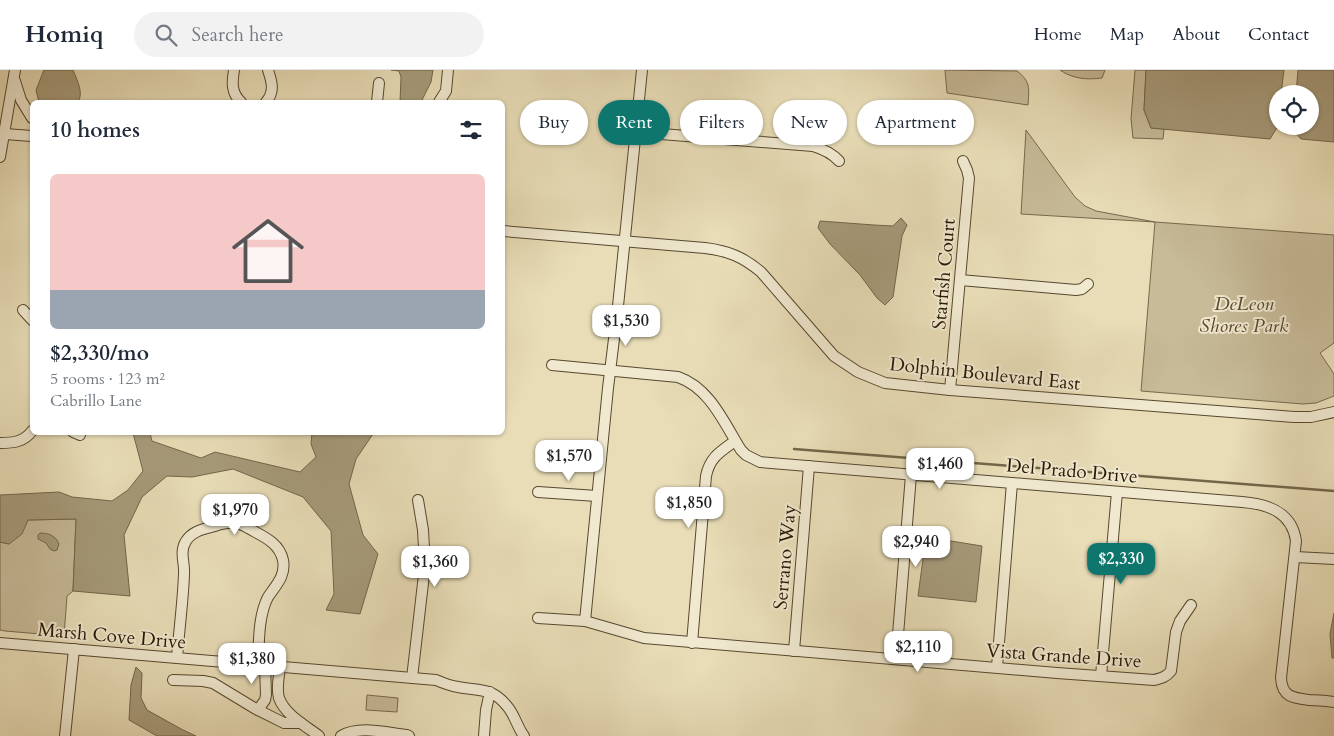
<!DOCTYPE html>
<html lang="en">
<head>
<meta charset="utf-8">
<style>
	body { margin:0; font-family:Cardo,serif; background:#f2f2f3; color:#1f2937; height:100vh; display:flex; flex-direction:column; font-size:19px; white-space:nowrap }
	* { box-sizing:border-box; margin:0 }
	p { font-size:16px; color:#747a83 }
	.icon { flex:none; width:28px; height:28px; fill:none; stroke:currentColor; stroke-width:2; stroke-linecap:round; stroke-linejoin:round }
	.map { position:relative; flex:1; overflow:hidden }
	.details { position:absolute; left:30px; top:30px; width:475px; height:335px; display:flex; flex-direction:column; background:#fff; border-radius:8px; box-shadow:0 1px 4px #0004 }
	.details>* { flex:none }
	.top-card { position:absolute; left:520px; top:30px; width:475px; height:45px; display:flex; gap:10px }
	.controls { position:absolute; left:1269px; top:15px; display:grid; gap:10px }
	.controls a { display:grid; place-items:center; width:50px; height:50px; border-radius:50%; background:#fff; box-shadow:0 1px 4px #0004; font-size:25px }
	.price { position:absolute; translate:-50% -42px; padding:0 11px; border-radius:10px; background:#fff; color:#222; font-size:16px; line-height:32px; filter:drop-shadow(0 1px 2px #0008) }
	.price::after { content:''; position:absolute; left:50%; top:30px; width:15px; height:11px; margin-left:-8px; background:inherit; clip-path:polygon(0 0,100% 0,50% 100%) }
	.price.selected { background:#0f766e; color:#fff }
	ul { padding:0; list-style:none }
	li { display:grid; align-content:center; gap:10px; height:265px; padding:0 20px }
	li+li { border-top:1px solid #e0e1e3 }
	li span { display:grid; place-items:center; height:155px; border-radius:8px; color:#555 }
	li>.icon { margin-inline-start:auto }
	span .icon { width:90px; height:90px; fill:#fffc; stroke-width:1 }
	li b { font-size:21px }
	h2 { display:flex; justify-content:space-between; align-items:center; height:60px; padding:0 20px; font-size:21px }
	.chip { padding:0 18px; border-radius:22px; background:#fff; box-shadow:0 1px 4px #0004; font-size:18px; line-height:45px }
	.chip.selected { background:#0f766e; color:#fff }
	header { display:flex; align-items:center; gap:30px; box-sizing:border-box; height:70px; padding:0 25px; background:#fff; border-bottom:1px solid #e0e1e3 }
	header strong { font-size:24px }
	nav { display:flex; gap:28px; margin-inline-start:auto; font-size:18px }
	.search { width:350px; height:45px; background:#f2f2f3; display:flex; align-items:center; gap:12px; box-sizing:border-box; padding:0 18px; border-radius:28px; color:#747a83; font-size:19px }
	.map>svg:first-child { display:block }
	.green { fill:#c7bb98; stroke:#77694d }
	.water { fill:#a69a79; stroke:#736649 }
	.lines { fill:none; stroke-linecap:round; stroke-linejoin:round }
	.stream { stroke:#736649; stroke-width:2.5 }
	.minor-casing { stroke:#57482f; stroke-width:12 }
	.minor { stroke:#f0e9d0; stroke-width:10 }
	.labels { text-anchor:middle; stroke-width:4; stroke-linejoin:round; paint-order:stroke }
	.street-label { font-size:19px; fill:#271702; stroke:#f0e9d0 }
	.park-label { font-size:19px; font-style:italic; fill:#57482f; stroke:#f0e9d0 }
</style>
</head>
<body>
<header>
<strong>Homiq</strong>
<div class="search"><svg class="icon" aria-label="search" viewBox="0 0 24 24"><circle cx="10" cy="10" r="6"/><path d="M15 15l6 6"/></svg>Search here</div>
<nav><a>Home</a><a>Map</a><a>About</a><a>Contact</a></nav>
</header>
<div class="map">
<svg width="1334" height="666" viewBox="0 0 1334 666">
	<rect width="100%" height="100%" fill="#e8ddb7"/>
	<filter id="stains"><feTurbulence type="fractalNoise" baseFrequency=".004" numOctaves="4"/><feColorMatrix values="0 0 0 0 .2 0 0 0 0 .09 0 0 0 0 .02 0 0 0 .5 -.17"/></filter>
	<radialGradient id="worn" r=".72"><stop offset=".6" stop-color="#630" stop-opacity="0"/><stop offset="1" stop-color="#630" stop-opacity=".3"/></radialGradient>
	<g class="green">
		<path d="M945,0l72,1c14,11 12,17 11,34l-81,-12z"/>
		<path d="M1060,0h45l-3,8c-15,2 -29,1 -42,-8z"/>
		<path d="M1135,0h11l-2,40 7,18 13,1 -1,10 -30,-1 -2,-19z"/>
		<path d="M1026,60l49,67 10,9 11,5 59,11 179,13v108l-14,10 14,21v22l-18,7 -13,1 -162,-13 14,-169 -134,-8z"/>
		<path d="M76,449l-3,72 -6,5 -3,40 -59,-5 -5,-1v-88l9,2 19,-24z"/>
		<path d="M367,625l31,3 -1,14 -31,-2z"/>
	</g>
	<g class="water">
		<path d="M44,0h29c4,10 11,23 5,32h-39l-3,-12z"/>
		<path d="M391,0h42l-2,12 -10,20h-21l1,-25 -2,-6z"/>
		<path d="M1146,0h138l-3,24h-3v32l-8,13 -119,-11 -7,-18z"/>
		<path d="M1298,0h36v72l-33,-3 -8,-9v-4h17v-32h-14z"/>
		<path d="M901,148l6,7 -5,11 -9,61 -8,8 -8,-7 -17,-23 -30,-31 -12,-16 2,-7 54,4 19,1z"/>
		<path d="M133,363h17l2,8 49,17 14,-6 85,20 16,-15 -5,-13 1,-11h66l-5,1 -17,25 -7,25 14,51 15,19 -18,60 -34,-4 8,-16 -3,-63 -28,-34 -70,-28 -41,8 -25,-1 -25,21 -18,38 6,61 -57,-5 3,-72 -48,1 -6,14 -13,10 -9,-2v-47l59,-3 13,5 40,4 16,-11 15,-19z"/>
		<path d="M40,463c9,0 16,3 19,11l-2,6 -3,1 -4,-2 -4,-6 -8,-4v-4z"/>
		<path d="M926,467l56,9 -6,56 -58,-6z"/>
		<path d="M1334,543v45h-2l-2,-24z"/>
		<path d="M136,597l6,6 -1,25 6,12 36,20 13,6h-39l-28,-16 2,-35z"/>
	</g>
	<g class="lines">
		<path class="stream" d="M794,379l540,42"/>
		<defs>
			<g id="minor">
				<path d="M234,0c-2,12 -3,23 7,32"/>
				<path d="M15,11l6,19 11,18"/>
				<path d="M266,32c9,-10 6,-20 2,-32"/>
				<path d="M377,32l2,-19"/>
				<path d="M439,32l7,-11 2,-21"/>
				<path d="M636,62l177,14c10,3 19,7 26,15"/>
				<path d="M5,64l27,2"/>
				<path d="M0,87l15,-87"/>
				<path d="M503,161l202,17c24,3 38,9 56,24l73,84 24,16 27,11 65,7 344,27h17l23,-5"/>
				<path d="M960,210l116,10 6,-1 6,-5"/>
				<path d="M23,240l9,10"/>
				<path d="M552,295l126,12c32,11 46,46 63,73l5,5 14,7 482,40c26,2 50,10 54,39l-15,137c1,19 12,20 28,22 8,0 17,1 25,2"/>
				<path d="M950,320l19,-212 -2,-8 -4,-9"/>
				<path d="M73,362l7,3"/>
				<path d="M0,373c13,0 24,-1 32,-12"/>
				<path d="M538,422l59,4"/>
				<path d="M1295,487l39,2"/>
				<path d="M538,548l47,3 59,17 413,35 97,7c8,-2 12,-3 17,-9l5,-39 4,-11 11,-16"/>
				<path d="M585,551l23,-233 10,-82 24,-236"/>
				<path d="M0,573l436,37c7,3 15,6 22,7 21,4 34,0 49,19 8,9 10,21 17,30"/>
				<path d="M692,573l14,-167c4,-19 14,-24 29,-35"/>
				<path d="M794,581l15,-185"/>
				<path d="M177,588c2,-28 6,-56 7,-84 1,-11 -5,-22 2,-33 6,-10 18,-12 29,-15 12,-4 22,-5 33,2 14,8 31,14 35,32 3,16 -7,25 -15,37 -10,19 -9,47 -10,67"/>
				<path d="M896,589l15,-184"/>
				<path d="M280,597c-1,10 -4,21 -1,31 6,17 27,28 40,38"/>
				<path d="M997,597l15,-184"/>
				<path d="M1101,606l16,-184"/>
				<path d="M412,608l13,-112 -2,-36 -5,-30"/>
				<path d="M173,610l30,1 10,2 43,26 28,14h17"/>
				<path d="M258,640l7,-10 1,-5 -1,-30"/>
				<path d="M65,666l9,-87"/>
				<path d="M341,666c19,-11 45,-3 66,-1l2,1"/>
				<path d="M484,666l2,-26 4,-18"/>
			</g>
		</defs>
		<use href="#minor" class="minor-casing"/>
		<use href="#minor" class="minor"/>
	</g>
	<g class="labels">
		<g class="street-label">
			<text transform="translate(943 204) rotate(-85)" y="7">Starfish Court</text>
			<text transform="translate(985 303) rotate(6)" y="7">Dolphin Boulevard East</text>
			<text transform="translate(1072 400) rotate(5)" y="7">Del Prado Drive</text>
			<text transform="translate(784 487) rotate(-85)" y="7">Serrano Way</text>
			<text transform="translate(112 565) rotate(5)" y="7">Marsh Cove Drive</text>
			<text transform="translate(1064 585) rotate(4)" y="7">Vista Grande Drive</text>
		</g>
		<g class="park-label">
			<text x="1244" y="240">DeLeon<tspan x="1244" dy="22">Shores Park</tspan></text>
		</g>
	</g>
	<rect width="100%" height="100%" filter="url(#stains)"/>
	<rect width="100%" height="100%" fill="url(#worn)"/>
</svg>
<div class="controls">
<a><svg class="icon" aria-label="locate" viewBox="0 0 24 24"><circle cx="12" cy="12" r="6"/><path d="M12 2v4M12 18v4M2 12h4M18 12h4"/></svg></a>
</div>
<b class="price" style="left:626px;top:277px">$1,530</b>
<b class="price" style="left:569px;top:412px">$1,570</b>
<b class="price" style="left:940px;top:420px">$1,460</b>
<b class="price" style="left:689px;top:459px">$1,850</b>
<b class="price" style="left:235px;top:466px">$1,970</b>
<b class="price" style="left:916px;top:498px">$2,940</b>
<b class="price selected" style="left:1121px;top:515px">$2,330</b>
<b class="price" style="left:435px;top:518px">$1,360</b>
<b class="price" style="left:918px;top:603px">$2,110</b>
<b class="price" style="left:252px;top:615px">$1,380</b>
<div class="top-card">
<a class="chip">Buy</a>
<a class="chip selected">Rent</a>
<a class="chip">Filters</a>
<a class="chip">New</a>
<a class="chip">Apartment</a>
</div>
<section class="details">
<h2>10 homes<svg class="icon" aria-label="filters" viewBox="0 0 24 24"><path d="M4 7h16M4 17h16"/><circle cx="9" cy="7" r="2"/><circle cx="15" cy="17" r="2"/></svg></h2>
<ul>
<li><span style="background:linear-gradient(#f6c9c9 75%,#9aa5b1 0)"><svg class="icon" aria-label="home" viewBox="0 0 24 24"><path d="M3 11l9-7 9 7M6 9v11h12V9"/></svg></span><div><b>$2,330/mo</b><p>5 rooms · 123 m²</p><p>Cabrillo Lane</p></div></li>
</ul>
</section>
</div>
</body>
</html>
